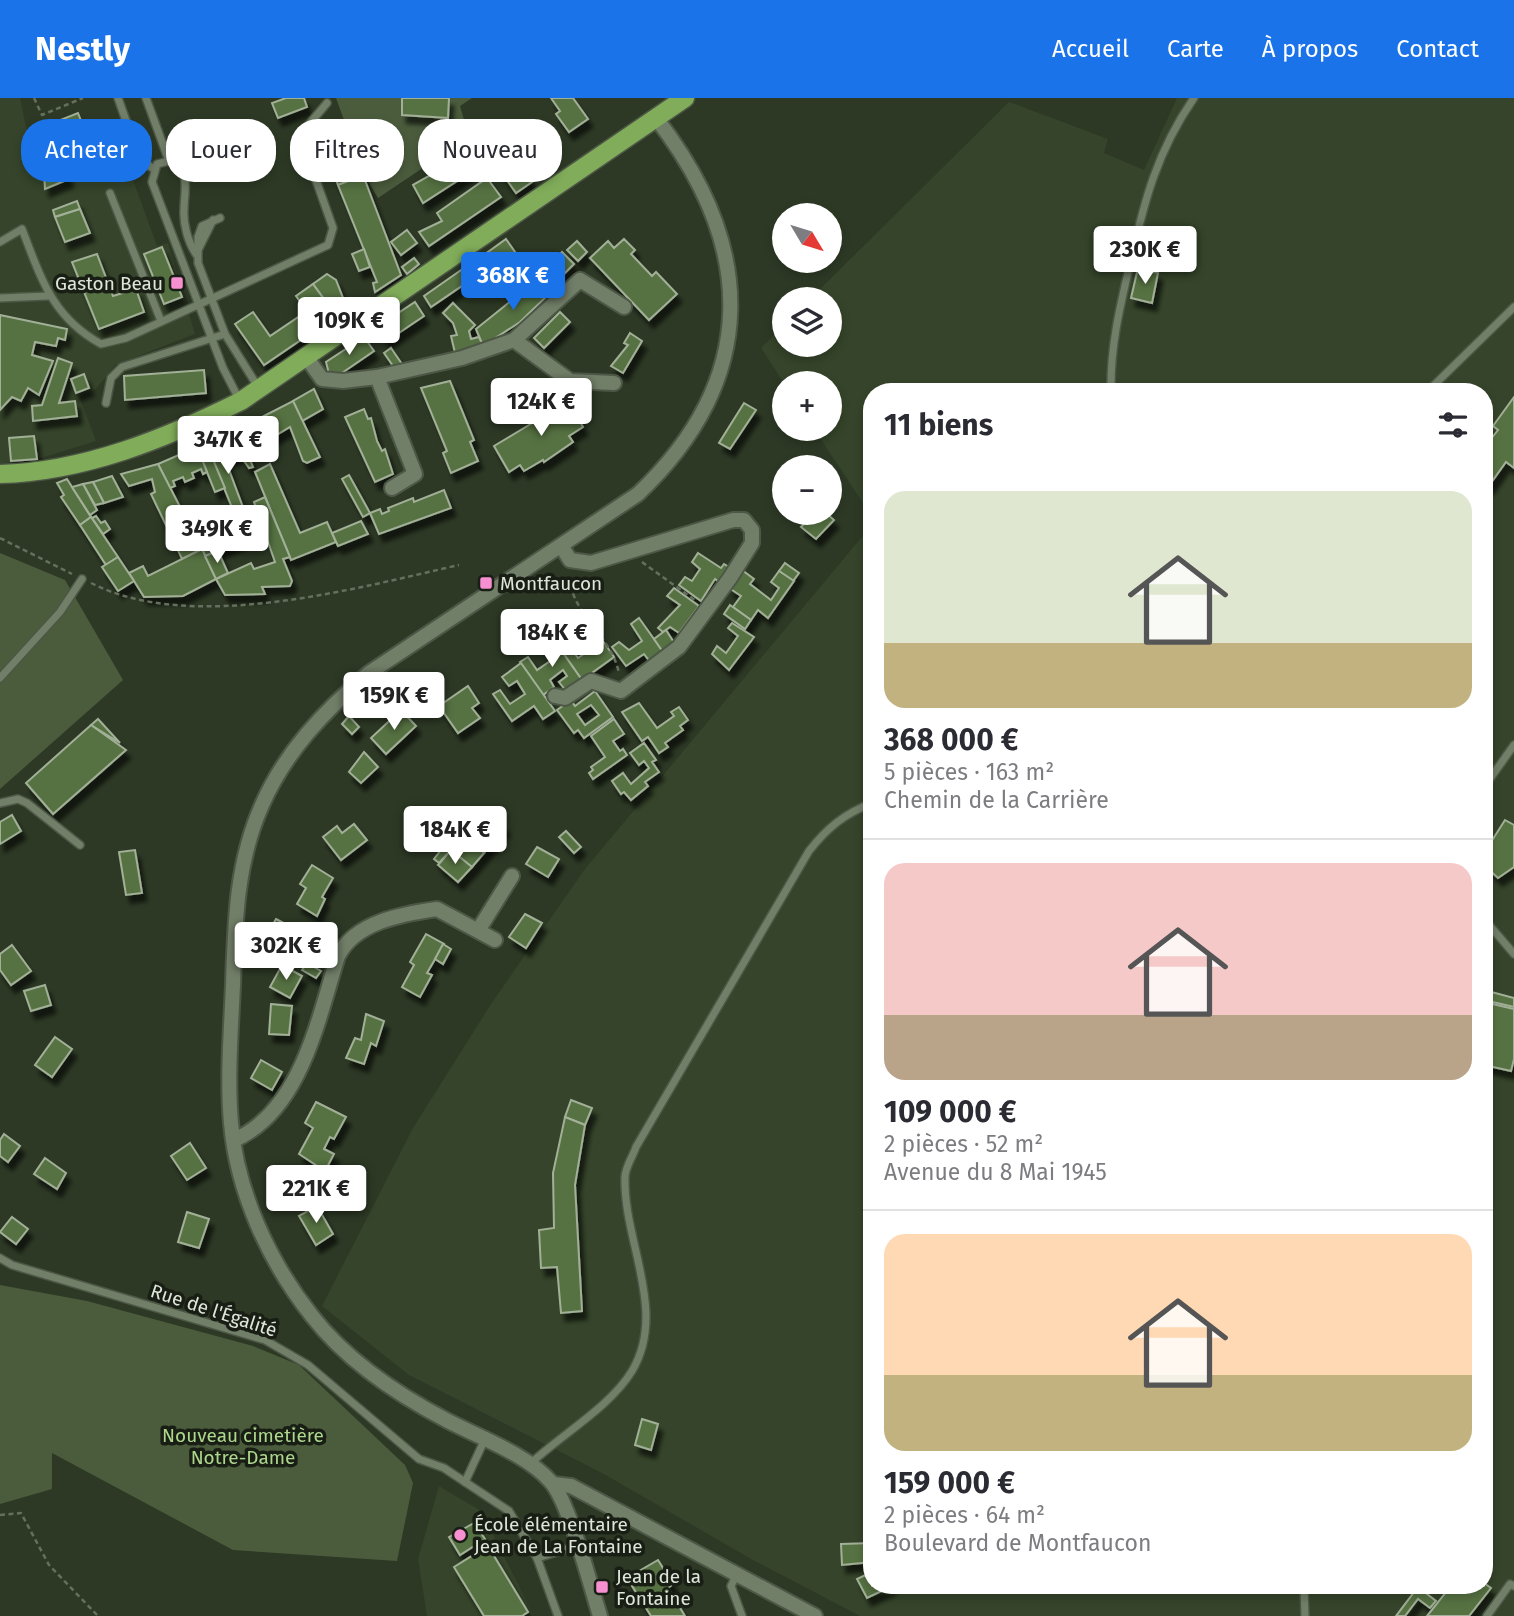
<!DOCTYPE html>
<html lang="fr">
<head>
<meta charset="utf-8">
<style>
	body { margin:0; font-family:"Fira Sans",sans-serif; background:#f7f7f7; color:#2b2b33; height:100vh; display:flex; flex-direction:column; font-size:26px; white-space:nowrap }
	* { box-sizing:border-box; margin:0 }
	p { font-size:23px; color:#7c7c81 }
	.icon { flex:none; width:38px; height:38px; fill:none; stroke:currentColor; stroke-width:2; stroke-linecap:round; stroke-linejoin:round }
	.map { position:relative; flex:1; overflow:hidden }
	.side { position:absolute; left:863px; top:285px; width:630px; height:1211px; display:flex; flex-direction:column; background:#fff; border-radius:28px; box-shadow:0 4px 10px #0003 }
	.side>* { flex:none }
	.banner { position:absolute; left:21px; top:21px; width:665px; height:63px; display:flex; gap:14px }
	.needle { width:46px; rotate:128deg }
	.controls { position:absolute; left:772px; top:105px; display:grid; gap:14px }
	.controls a { display:grid; place-items:center; width:70px; height:70px; border-radius:50%; background:#fff; box-shadow:0 4px 10px #0003; font-size:35px }
	.price { position:absolute; translate:-50% -60px; padding:0 16px; border-radius:7px; background:#fff; color:#222; font-size:23px; line-height:46px; filter:drop-shadow(0 2px 4px #0008) }
	.price::after { content:''; position:absolute; left:50%; top:42px; width:21px; height:16px; margin-left:-10px; background:inherit; clip-path:polygon(0 0,100% 0,50% 100%) }
	.price.on { background:#1a73e8; color:#fff }
	ul { padding:0; list-style:none }
	li { display:grid; align-content:center; gap:14px; height:371px; padding:0 21px }
	li+li { border-top:2px solid #e1e1e2 }
	li span { display:grid; place-items:center; height:217px; border-radius:21px; color:#555 }
	li>.icon { margin-inline-start:auto }
	span .icon { width:126px; height:126px; fill:#fffc; stroke-width:1 }
	li b { font-size:30px }
	h2 { display:flex; justify-content:space-between; align-items:center; height:84px; padding:0 21px; font-size:30px }
	.tag { padding:0 24px; border-radius:28px; background:#fff; box-shadow:0 4px 10px #0003; font-size:24px; line-height:63px }
	.tag.on { background:#1a73e8; color:#fff }
	header { display:flex; align-items:center; gap:42px; box-sizing:border-box; height:98px; padding:0 35px; background:#1a73e8; color:#fff }
	header strong { font-size:33px }
	nav { display:flex; gap:38px; margin-inline-start:auto; font-size:24px }
	.map>svg:first-child { display:block }
	.built { fill:#35442a }
	.green { fill:#4b5c3d }
	.building { fill:#577242; stroke:#a2b098; stroke-width:2; fill-rule:evenodd; filter:url(#shadow) }
	.lines { fill:none; stroke-linecap:round; stroke-linejoin:round }
	.lane-casing { stroke:#4d5746; stroke-width:10 }
	.street-casing { stroke:#4d5746; stroke-width:18 }
	.primary-casing { stroke:#4d5746; stroke-width:21 }
	.path { stroke:#656f5e; stroke-width:2.5; stroke-dasharray:5 3.5; stroke-linecap:butt }
	.lane { stroke:#717e68; stroke-width:7 }
	.street { stroke:#717e68; stroke-width:14 }
	.primary { stroke:#81ad5a; stroke-width:18 }
	.poi-dot { fill:#f690d1; stroke:#191e15; stroke-width:2.5 }
	.labels { text-anchor:middle; stroke-width:7; stroke-linejoin:round; paint-order:stroke }
	.poi-label { font-size:19px; fill:#dee6d9; stroke:#191e15; text-anchor:start }
	.street-label { font-size:19px; fill:#dee6d9; stroke:#191e15 }
	.park-label { font-size:19px; fill:#add78d; stroke:#191e15 }
</style>
</head>
<body>
<header>
<strong>Nestly</strong>
<nav><a>Accueil</a><a>Carte</a><a>À propos</a><a>Contact</a></nav>
</header>
<div class="map">
<svg width="1514" height="1518" viewBox="0 0 1514 1518">
	<defs>
		<filter id="shadow"><feDropShadow dx="4.5" dy="8" stdDeviation="2" flood-color="#0009"/></filter>
	</defs>
	<rect width="100%" height="100%" fill="#2d3925"/>
	<g class="built">
		<path d="M0,0h20l16,75 84,-29 37,102 11,-3 27,91 -80,31 -19,24 -17,7 17,45 -58,18 -34,4h-4z"/>
		<path d="M1177,0h337v1518h-654l-107,-56 -151,-87 -193,-98 -87,-69 91,-178 78,-124 94,-135 286,-343 1,1060h612v-1194h-612l-1,123 -57,-86h16v-46h-46l-23,-35 23,-23v20h46v-46h-20l199,-197 99,37 -4,14 40,17z"/>
		<path d="M439,1388l42,25 53,105h-107l-9,-57z"/>
	</g>
	<g class="green">
		<path d="M336,0h136l-12,8 9,31 -91,61 -14,-23z"/>
		<path d="M0,455l65,27 58,100 -123,109z"/>
		<path d="M0,1187l87,16 166,45 46,19 106,100 8,18 -16,78 -164,-11 -181,-97v36l-52,15z"/>
	</g>
	<g class="building">
		<path d="M286,0h18l3,9 -29,11 -6,-15z"/>
		<path d="M402,0h47l-1,20 -46,-3z"/>
		<path d="M551,0h22l15,21 -19,13 -13,-18 4,-3z"/>
		<path d="M78,15l11,28 -44,17 -10,-28z"/>
		<path d="M345,27l19,50 -26,10 -19,-50z"/>
		<path d="M510,35l19,14 -5,7 -11,-8 -3,4 -8,-6z"/>
		<path d="M473,53l9,14 -59,38 -10,-18z"/>
		<path d="M514,57l18,27 -16,11 -19,-27z"/>
		<path d="M63,67l6,14 -24,10 -1,-16z"/>
		<path d="M363,77l38,100 -26,17 -2,-9 4,-1 -39,-97z"/>
		<path d="M487,80l14,19 -72,49 -10,-14 23,-11 -5,-8z"/>
		<path d="M77,103l3,8 -25,8 -2,-7z"/>
		<path d="M80,111l10,24 -25,9 -10,-25z"/>
		<path d="M407,132l10,13 -16,12 -10,-13z"/>
		<path d="M506,141l14,20 -17,12 -15,-19z"/>
		<path d="M624,141l11,11 -4,4 21,22 4,-4 21,22 -28,26 -59,-62 18,-17 6,7z"/>
		<path d="M577,143l10,11 -9,9 -11,-11z"/>
		<path d="M162,149l20,50 -18,7 -20,-50z"/>
		<path d="M364,151l6,18 -11,4 -7,-17z"/>
		<path d="M488,154l5,6 -14,8 -4,-6z"/>
		<path d="M562,154l12,12 -18,18 -12,-12z"/>
		<path d="M97,156l16,42 23,-7 8,23 -45,17 -27,-67z"/>
		<path d="M414,160l5,6 -12,10 -5,-7z"/>
		<path d="M464,170l5,13 -38,26 -7,-11z"/>
		<path d="M1138,170l20,5 -6,30 -21,-5z"/>
		<path d="M327,176l9,6 14,36 -9,6 -28,-38z"/>
		<path d="M538,181l13,13 -31,30 -37,24 -7,-17z"/>
		<path d="M313,186l23,32 -72,49 -29,-41 18,-12 17,24 37,-25 -11,-15z"/>
		<path d="M415,204l9,14 -37,25 -10,-14z"/>
		<path d="M453,205l22,22 -6,6 2,8 8,-2 4,9 -28,7 -4,-17 6,-1 -4,-12 -10,-10z"/>
		<path d="M560,214l10,10 -26,26 -10,-10z"/>
		<path d="M0,217l67,14 -2,11 -7,-2 -2,8 -21,-4 -3,13 21,6 -14,34 -11,-7 -7,13 -9,-4 -12,13z"/>
		<path d="M630,235l12,8 -19,32 -12,-7 17,-21 -4,-2z"/>
		<path d="M364,239l10,14 -35,24 -10,-1 -3,-12z"/>
		<path d="M391,250l11,16 -9,2 -9,-13z"/>
		<path d="M58,260l14,5 -13,40 16,-2 2,15 -44,5 -1,-15 10,-1z"/>
		<path d="M204,272l2,23 -81,7 -1,-24z"/>
		<path d="M84,276l5,14 -13,5 -5,-14z"/>
		<path d="M450,283l24,59 -4,2 8,19 -27,12 -8,-20 4,-2 -26,-63z"/>
		<path d="M314,291l9,20 -21,12 -9,-20z"/>
		<path d="M1514,299v71l-8,-6 -18,25 -4,-3v-36l14,-18 -5,-4z"/>
		<path d="M574,300l8,15 -5,3 6,11 -14,9 4,6 -29,20 -1,-2 -19,11 -4,-6 -11,7 -15,-26z"/>
		<path d="M293,303l27,56 -13,6 -4,-2 -13,-34 -17,10 -11,-20z"/>
		<path d="M744,305l12,7 -26,39 -11,-6z"/>
		<path d="M364,311l4,10 3,-1 6,23 5,10 3,-2 8,25 -18,8 -30,-65z"/>
		<path d="M234,322l4,10 15,37 -4,1 -5,-7 -1,-9 -8,3 -8,-21 6,-2 -4,-9z"/>
		<path d="M255,323l6,15 -16,12 -7,-18z"/>
		<path d="M227,336l8,21 -10,4 25,67 -9,4 -35,-87z"/>
		<path d="M34,338l3,23 -26,2 -2,-23z"/>
		<path d="M206,345l19,45 -10,4 -18,-45z"/>
		<path d="M197,349l10,25 -4,2 -2,-5 -9,4 2,5 -9,4 -2,-5 -10,4 2,5 -5,2 -12,-24z"/>
		<path d="M158,366l36,70 -19,10 -24,-50 4,-2 -3,-13 -23,7 -8,-12z"/>
		<path d="M270,366l30,69 27,-11 9,20 -45,18 -36,-88z"/>
		<path d="M349,377l21,38 -7,4 -21,-38z"/>
		<path d="M112,378l11,21 -19,6 -11,-21z"/>
		<path d="M67,381l24,38 -11,8 -19,-28 3,-2 -7,-12z"/>
		<path d="M93,384l11,21 -9,2 -12,-21z"/>
		<path d="M83,386l14,26 -7,5 -18,-28z"/>
		<path d="M444,392l7,18 -72,26 -9,-21 10,-4 2,5 7,-3 -1,-3 25,-10 1,4z"/>
		<path d="M265,399l25,60 -7,2 9,22 -2,5 -28,1 3,7 -40,1 -9,-16 35,-16 3,6 21,-7 -21,-60z"/>
		<path d="M815,415h11l8,7 -18,19 -15,-12z"/>
		<path d="M96,418l5,7 4,-2 5,8 -7,5 -11,-16z"/>
		<path d="M91,419l27,40 -12,8 -26,-40z"/>
		<path d="M361,423l7,13 -30,12 -6,-13z"/>
		<path d="M245,430l4,10 -44,18 -4,-9z"/>
		<path d="M194,436l8,15 -20,10 -7,-15z"/>
		<path d="M202,451l14,30 -33,17 -39,1 -15,-24 14,-7 5,10z"/>
		<path d="M218,453l10,22 -12,6 -11,-23z"/>
		<path d="M698,455l23,15 3,-4 5,3 -10,15 -4,-3 -14,22 -22,-16 6,-8 7,4 8,-12 -8,-7z"/>
		<path d="M118,459l16,24 -16,10 -16,-24z"/>
		<path d="M785,465l14,10 -6,8 -14,-10z"/>
		<path d="M742,472l12,9 -4,5 21,16 8,-12 -8,-6 8,-11 15,10 -26,37 -10,-8 -7,10 -18,-13 8,-11 -12,-8z"/>
		<path d="M674,490l25,18 -20,27 -9,-6 -7,5 -5,-4 22,-23 -13,-9z"/>
		<path d="M730,507l21,15 -6,9 -21,-15z"/>
		<path d="M639,520l25,35 -13,10 -7,-9 -18,12 -14,-19 7,-5 10,8 13,-9 -11,-17z"/>
		<path d="M589,523l25,36 -32,23 -21,-30 8,-4 9,12 16,-11 -9,-11 -7,4 -6,-7z"/>
		<path d="M732,525l22,14 -25,33 -17,-16 5,-8 9,7 12,-17 -10,-8z"/>
		<path d="M666,532l9,14 -12,8 -9,-13z"/>
		<path d="M551,538l31,44 -16,11 -7,-9 8,-6 -4,-6 -13,10 4,7 -11,8 -23,-33 8,-5 9,13 16,-11 -12,-16z"/>
		<path d="M521,565l34,48 -12,8 -9,-13 -22,15 -19,-27 7,-4 10,14 15,-10 -8,-13 -8,5 -7,-9z"/>
		<path d="M404,583l10,11 -6,5 -10,-11z"/>
		<path d="M468,588l11,17 -7,5 8,10 -22,15 -19,-27z"/>
		<path d="M595,593l18,26 -29,21 -6,-8 -4,3 -17,-23 14,-10 4,6zM591,607l8,10 -14,10 -8,-11z"/>
		<path d="M639,605l18,25 17,-12 -3,-4 8,-5 9,13 -8,6 3,4 -18,13 3,4 -9,6 -11,-16 -6,4 -20,-29z"/>
		<path d="M401,612l15,16 -30,28 -15,-16z"/>
		<path d="M349,618l10,11 -7,7 -10,-10z"/>
		<path d="M98,621l22,24 -29,-18z"/>
		<path d="M614,621l10,15 -11,7 7,10 3,-2 4,6 -34,24 -4,-6 4,-3 -2,-3 14,-10 -14,-21z"/>
		<path d="M91,627l35,25 -73,64 -27,-31z"/>
		<path d="M644,645l12,17 -4,2 7,10 -14,10 3,4 -17,14 -7,-8 -3,2 -9,-13 11,-8 8,11 18,-16 -5,-7 -5,4 -9,-12z"/>
		<path d="M364,654l14,15 -17,16 -12,-11z"/>
		<path d="M484,712l21,17 -21,26 -21,-18z"/>
		<path d="M12,717l9,16 -21,13v-22z"/>
		<path d="M1505,722l9,5v42l-16,11 -14,-13v-12z"/>
		<path d="M354,726l13,16 -26,20 -18,-23 14,-11 5,7z"/>
		<path d="M566,733l15,16 -7,6 -15,-16z"/>
		<path d="M463,737l21,18 -12,14 -21,-17z"/>
		<path d="M444,748l7,4 -12,13 -5,-4z"/>
		<path d="M537,749l22,12 -11,18 -22,-13z"/>
		<path d="M135,752l7,43 -16,2 -7,-43z"/>
		<path d="M451,752l21,17 -14,15 -20,-17z"/>
		<path d="M312,767l21,13 -11,19 3,2 -8,17 -20,-12 9,-16 -6,-4z"/>
		<path d="M525,816l17,9 -16,25 -17,-11z"/>
		<path d="M276,821l19,10 -12,21 -19,-11z"/>
		<path d="M426,836l18,10 -17,29 5,2 -12,22 -18,-10 12,-22 -4,-3z"/>
		<path d="M443,846l8,5 -8,15 -8,-5z"/>
		<path d="M12,847l19,26 -20,14 -11,-15v-16z"/>
		<path d="M307,865l14,8 -5,7 -14,-8z"/>
		<path d="M282,867l20,11 -12,22 -20,-11z"/>
		<path d="M45,887l6,20 -20,6 -7,-20z"/>
		<path d="M1484,892l30,8v9l-30,-7z"/>
		<path d="M1484,904l30,7v50l-3,12 -27,-6z"/>
		<path d="M271,906l21,2 -3,29 -20,-1z"/>
		<path d="M366,916l18,7 -8,25 -5,-3 -7,21 -18,-6 9,-20 6,2z"/>
		<path d="M55,939l17,12 -20,28 -17,-12z"/>
		<path d="M261,962l21,12 -10,18 -21,-12z"/>
		<path d="M571,1002l21,8 -7,17 -20,-8z"/>
		<path d="M316,1004l30,15 -12,22 -4,-2 -6,12 10,5 -9,17 -26,-17 14,-26 -8,-5z"/>
		<path d="M565,1019l20,8 -10,60 7,126 -21,2 -4,-46 -16,1 -2,-38 15,-2 -1,-55z"/>
		<path d="M4,1036l16,12 -12,16 -8,-6v-16z"/>
		<path d="M190,1045l16,25 -19,12 -16,-24z"/>
		<path d="M45,1060l21,15 -9,16 -23,-15z"/>
		<path d="M317,1108l16,28 -17,11 -17,-29z"/>
		<path d="M187,1114l22,7 -10,29 -21,-6z"/>
		<path d="M12,1119l16,12 -12,15 -16,-12z"/>
		<path d="M642,1321l16,5 -7,26 -16,-5z"/>
		<path d="M474,1425l11,16 -25,16 -11,-18z"/>
		<path d="M872,1445v19l-30,3 -1,-21z"/>
		<path d="M488,1448l40,66 -6,4h-38l-30,-49z"/>
		<path d="M658,1462l15,24 -5,4 17,28h-34l-24,-38z"/>
		<path d="M872,1474v14h20l-25,12 -10,-19z"/>
		<path d="M1484,1485l7,5 -22,28h-42l24,-30h33z"/>
		<path d="M1418,1489l18,14 -6,7 -12,-9 -13,17h-9z"/>
	</g>
	<g class="lines">
		<defs>
			<g id="lane">
				<path d="M118,0l22,62 14,9"/>
				<path d="M146,0l23,63"/>
				<path d="M110,95l51,128"/>
				<path d="M220,120l-18,8 -4,11v26l27,71 33,53"/>
				<path d="M213,122l-17,34c-8,-12 -13,-30 -12,-44 0,-20 8,-39 -15,-49l-12,3 -5,18 71,186 17,33"/>
				<path d="M0,144l22,-13c19,49 30,88 79,115l25,-6 202,-93 5,-17 -33,-93 27,-32"/>
				<path d="M0,200l48,-2"/>
				<path d="M1111,294c-1,-44 9,-86 19,-128 14,-62 27,-113 64,-166"/>
				<path d="M1427,294l87,-85"/>
				<path d="M106,305l5,-25 11,-11 103,-33"/>
				<path d="M0,580l60,-66 22,-33"/>
				<path d="M1484,689l30,-42"/>
				<path d="M0,705l18,-4 9,4 53,42"/>
				<path d="M1484,821l30,35"/>
				<path d="M0,1160l12,7 253,75 43,25 111,94 25,9 21,14"/>
				<path d="M485,1341l-20,43 44,29 28,47 40,-12"/>
				<path d="M530,1366c32,-30 80,-57 102,-93 36,-60 -9,-130 -7,-194 0,-9 8,-21 11,-30l173,-296c18,-23 35,-37 63,-48"/>
				<path d="M537,1460l21,58"/>
				<path d="M736,1478l-5,10 11,30"/>
				<path d="M1304,1488l1,30"/>
				<path d="M1487,1518l23,-32 4,2"/>
			</g>
			<g id="street">
				<path d="M514,242l56,41 44,2"/>
				<path d="M307,260l15,21 21,2 34,-4 38,97 -23,14"/>
				<path d="M377,279l85,-19 52,-18 66,-60 44,27"/>
				<path d="M555,598l10,2 26,-17 30,10 58,-44 51,-69 22,-35v-13l-8,-10h-11l-142,43 -21,-3 -8,-13"/>
				<path d="M479,831l33,-53"/>
				<path d="M234,1042c67,-29 84,-121 104,-184 17,-34 64,-42 99,-47l58,31"/>
				<path d="M553,1386l18,2 244,130"/>
				<path d="M600,1518c-9,-29 -31,-114 -49,-134 -23,-27 -72,-45 -103,-61 -50,-26 -101,-60 -136,-105 -43,-54 -75,-124 -81,-193 -4,-45 0,-92 2,-138 2,-62 3,-122 29,-180 23,-53 63,-95 107,-132l269,-179c122,-116 118,-247 18,-376"/>
			</g>
			<path id="primary" d="M0,376c84,-2 167,-36 241,-73l444,-303"/>
		</defs>
		<use href="#lane" class="lane-casing"/>
		<use href="#street" class="street-casing"/>
		<use href="#primary" class="primary-casing"/>
		<g class="path">
			<path d="M34,0l8,17 41,-17"/>
			<path d="M0,440l72,36"/>
			<path d="M642,464l54,39"/>
			<path d="M570,479c0,36 43,60 49,97"/>
			<path d="M91,485c100,51 262,6 368,-18"/>
			<path d="M0,1417l21,-2 28,52 49,51"/>
		</g>
		<use href="#lane" class="lane"/>
		<use href="#street" class="street"/>
		<use href="#primary" class="primary"/>
	</g>
	<g class="poi-dot">
		<rect x="170" y="178" width="14" height="14" rx="3.5"/>
		<rect x="479" y="478" width="14" height="14" rx="3.5"/>
		<circle cx="460" cy="1437" r="7"/>
		<rect x="595" y="1482" width="14" height="14" rx="3.5"/>
	</g>
	<g class="labels">
		<g class="poi-label">
			<text x="163" y="192" text-anchor="end">Gaston Beau</text>
			<text x="500" y="492">Montfaucon</text>
			<text x="474" y="1433">École élémentaire<tspan x="474" dy="22">Jean de La Fontaine</tspan></text>
			<text x="616" y="1485">Jean de la<tspan x="616" dy="22">Fontaine</tspan></text>
		</g>
		<g class="street-label">
			<text transform="translate(214 1212) rotate(18)" y="7">Rue de l'Égalité</text>
		</g>
		<g class="park-label">
			<text x="243" y="1344">Nouveau cimetière<tspan x="243" dy="22">Notre-Dame</tspan></text>
		</g>
	</g>
</svg>
<div class="controls">
<a><svg class="needle" viewBox="-14 -14 28 28"><path d="M0-13l5 13h-10z" fill="#e53935"/><path d="M0 13l5-13h-10z" fill="#7c7c81"/></svg></a>
<a><svg class="icon" aria-label="layers" viewBox="0 0 24 24"><path d="M12 4l9 5-9 5-9-5zM3 14l9 5 9-5"/></svg></a>
<a>+</a>
<a>−</a>
</div>
<b class="price" style="left:1145px;top:188px">230K €</b>
<b class="price on" style="left:513px;top:214px">368K €</b>
<b class="price" style="left:349px;top:259px">109K €</b>
<b class="price" style="left:541px;top:340px">124K €</b>
<b class="price" style="left:228px;top:378px">347K €</b>
<b class="price" style="left:217px;top:467px">349K €</b>
<b class="price" style="left:552px;top:571px">184K €</b>
<b class="price" style="left:394px;top:634px">159K €</b>
<b class="price" style="left:455px;top:768px">184K €</b>
<b class="price" style="left:286px;top:884px">302K €</b>
<b class="price" style="left:316px;top:1127px">221K €</b>
<div class="banner">
<a class="tag on">Acheter</a>
<a class="tag">Louer</a>
<a class="tag">Filtres</a>
<a class="tag">Nouveau</a>
</div>
<section class="side">
<h2>11 biens<svg class="icon" aria-label="filters" viewBox="0 0 24 24"><path d="M4 7h16M4 17h16"/><circle cx="9" cy="7" r="2"/><circle cx="15" cy="17" r="2"/></svg></h2>
<ul>
<li><span style="background:linear-gradient(#dfe7d0 70%,#c2b280 0)"><svg class="icon" aria-label="home" viewBox="0 0 24 24"><path d="M3 11l9-7 9 7M6 9v11h12V9"/></svg></span><div><b>368 000 €</b><p>5 pièces · 163 m²</p><p>Chemin de la Carrière</p></div></li>
<li><span style="background:linear-gradient(#f6c9c9 70%,#b9a48a 0)"><svg class="icon" aria-label="home" viewBox="0 0 24 24"><path d="M3 11l9-7 9 7M6 9v11h12V9"/></svg></span><div><b>109 000 €</b><p>2 pièces · 52 m²</p><p>Avenue du 8 Mai 1945</p></div></li>
<li><span style="background:linear-gradient(#ffd9b3 65%,#c2b280 0)"><svg class="icon" aria-label="home" viewBox="0 0 24 24"><path d="M3 11l9-7 9 7M6 9v11h12V9"/></svg></span><div><b>159 000 €</b><p>2 pièces · 64 m²</p><p>Boulevard de Montfaucon</p></div></li>
</ul>
</section>
</div>
</body>
</html>
